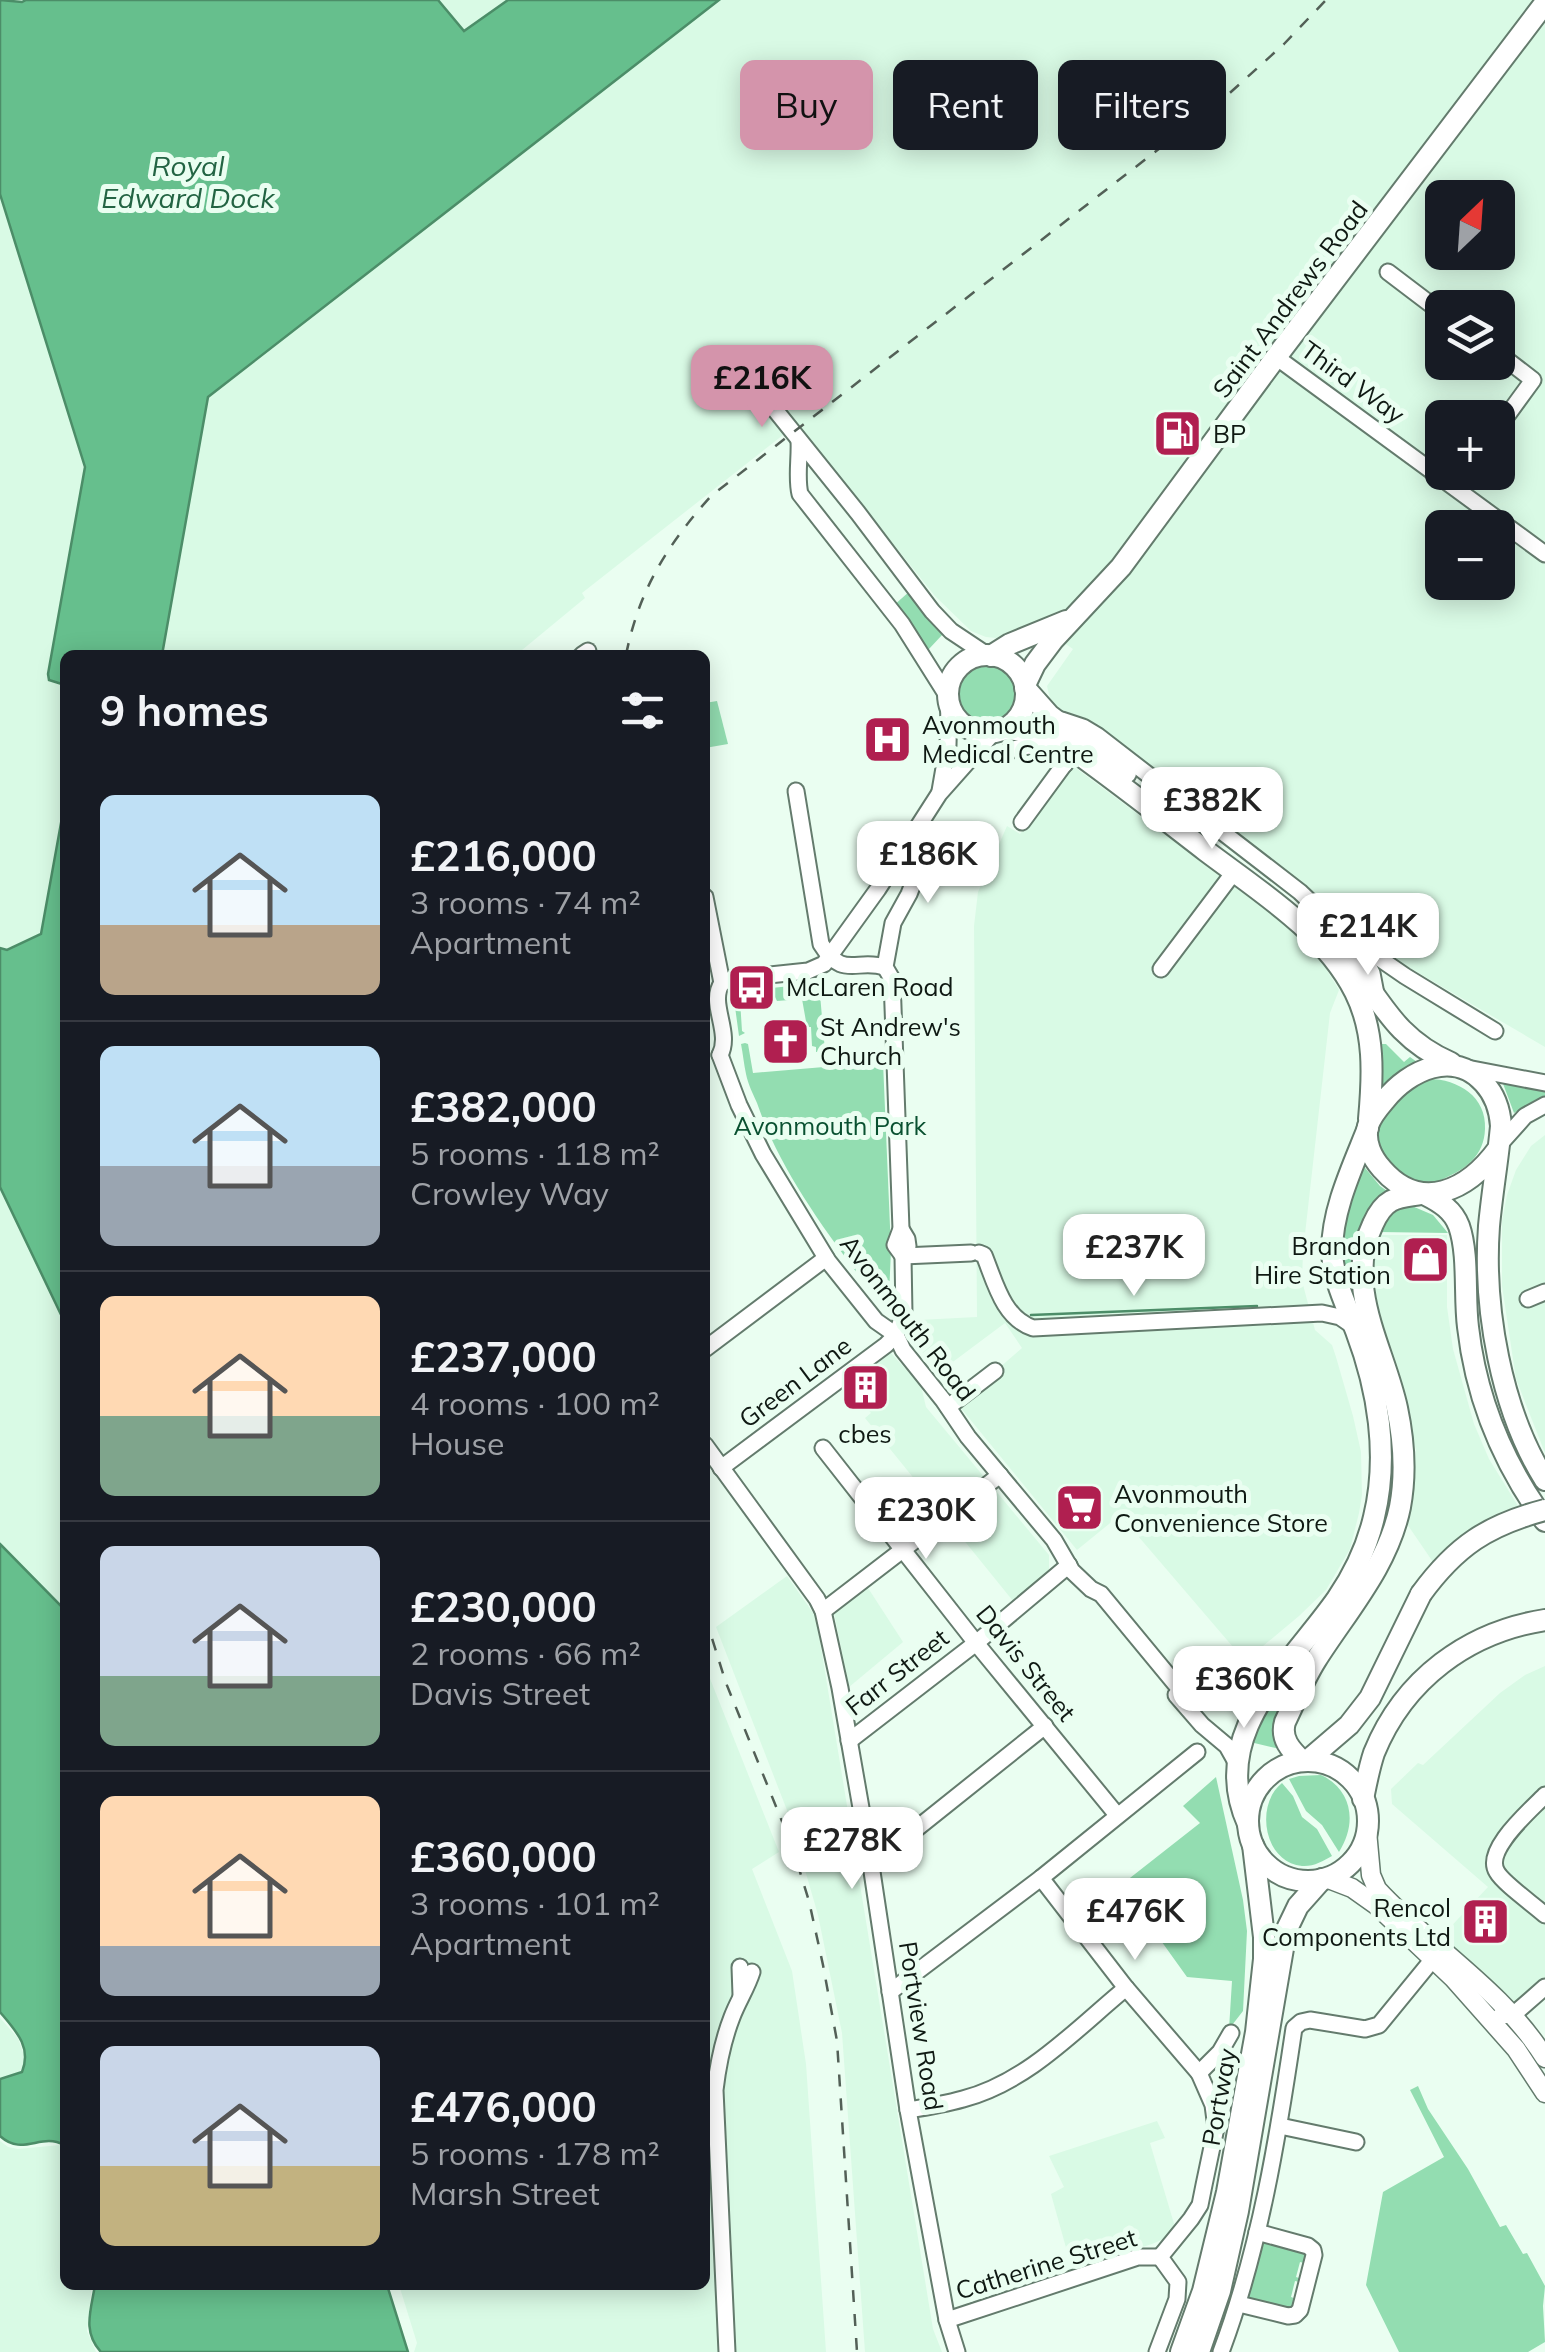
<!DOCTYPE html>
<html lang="en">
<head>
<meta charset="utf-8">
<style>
	body { margin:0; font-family:Mulish,sans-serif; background:#242831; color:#f1f3f6; height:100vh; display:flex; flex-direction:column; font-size:38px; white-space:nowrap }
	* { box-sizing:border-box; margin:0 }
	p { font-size:32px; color:#9ea1a6 }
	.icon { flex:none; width:55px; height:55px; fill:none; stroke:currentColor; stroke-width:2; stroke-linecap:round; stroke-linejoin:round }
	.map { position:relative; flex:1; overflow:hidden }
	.side { position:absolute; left:60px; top:650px; width:650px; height:1640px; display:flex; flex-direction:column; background:#171b24; border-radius:15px; box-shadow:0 5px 25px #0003 }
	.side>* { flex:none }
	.guide { position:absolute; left:740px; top:60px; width:655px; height:90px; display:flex; gap:20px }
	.needle { width:65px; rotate:25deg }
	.tools { position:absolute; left:1425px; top:180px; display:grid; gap:20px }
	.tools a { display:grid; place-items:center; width:90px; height:90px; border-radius:15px; background:#171b24; box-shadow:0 5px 25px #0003; font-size:50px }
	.price { position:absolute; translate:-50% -85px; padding:0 22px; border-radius:20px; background:#fff; color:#222; font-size:32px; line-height:65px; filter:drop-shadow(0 2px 5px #0008) }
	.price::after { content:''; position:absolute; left:50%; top:60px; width:30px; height:22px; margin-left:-15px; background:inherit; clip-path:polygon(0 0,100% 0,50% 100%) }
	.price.current { background:#d494ab; color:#111 }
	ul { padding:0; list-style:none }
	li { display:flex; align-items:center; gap:30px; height:250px; padding:0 40px }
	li+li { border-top:2px solid #363941 }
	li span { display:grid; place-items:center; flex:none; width:280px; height:200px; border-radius:15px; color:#555 }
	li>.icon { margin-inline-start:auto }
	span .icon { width:120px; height:120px; fill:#fffc; stroke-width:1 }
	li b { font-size:42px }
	h2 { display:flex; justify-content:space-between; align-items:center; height:120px; padding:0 40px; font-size:42px }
	.tag { padding:0 35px; border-radius:15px; background:#171b24; box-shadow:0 5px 25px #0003; font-size:35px; line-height:90px }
	.tag.current { background:#d494ab; color:#111 }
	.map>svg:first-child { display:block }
	.built { fill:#d9fae5; fill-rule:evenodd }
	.green { fill:#93ddb1 }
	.water { fill:#66bf8d; stroke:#4c8d68; stroke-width:2.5 }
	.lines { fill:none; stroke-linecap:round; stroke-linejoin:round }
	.stream { stroke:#4c8d68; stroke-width:2.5 }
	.minor-casing { stroke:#647b6d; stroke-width:19 }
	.major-casing { stroke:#647b6d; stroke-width:21 }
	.highway-casing { stroke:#647b6d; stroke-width:24 }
	.minor { stroke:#fff; stroke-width:15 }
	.major { stroke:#fff; stroke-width:18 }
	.highway { stroke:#fff; stroke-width:20 }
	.rail { stroke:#536057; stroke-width:2.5; stroke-dasharray:12 12; stroke-linecap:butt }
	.highway-bridge-casing { stroke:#647b6d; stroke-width:24; stroke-linecap:butt }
	.highway-bridge { stroke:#fff; stroke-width:20 }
	.labels { text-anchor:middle; stroke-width:10; stroke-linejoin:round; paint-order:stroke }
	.street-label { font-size:25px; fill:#0f1913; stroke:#eafef1 }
	.poi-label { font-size:25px; fill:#0f1913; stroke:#eafef1; text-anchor:start }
	.park-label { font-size:25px; fill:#0a5131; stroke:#eafef1 }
	.water-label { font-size:28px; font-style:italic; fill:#236443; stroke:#eafef1 }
</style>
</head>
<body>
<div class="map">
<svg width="1545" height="2352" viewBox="0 0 1545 2352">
	<rect width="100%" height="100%" fill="#eafef1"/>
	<g class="built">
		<path d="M0,0h1545v1047l-169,-99 -28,-22 -40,-39 -216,-161 -29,-13 -12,-10 -4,-17 26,-37 -36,-25 -41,14 -10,-1 -15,-6 -36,-35 -138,-172 -215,169 3,5 -69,57h-451v964l-65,-77zM1442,198h56v54h-56zM1442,308h56v54h-56zM1442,418h56v54h-56zM1442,528h56v54h-56z"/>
		<path d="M1073,766l221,164 28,32 17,28 -9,23 -27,239 -1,29 13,49 17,15 4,12 17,59 8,36 1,43 -3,18 -9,36 -24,41 -27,26 -54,45 -125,-146 -43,35 -117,-143 39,-39 23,-20 -17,-25 -67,50 -18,-24 -2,-29 59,-3 -3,-391 4,-34 29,-66 13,8z"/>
		<path d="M1545,1135v318l-29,-74 -14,-93v-65l5,-26 9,-25 15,-24z"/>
		<path d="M1379,1235h68v72l6,42 21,75 15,35 29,47 -22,8 -28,17 -35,31 -28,-41 11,-71 -29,-96 -18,-77z"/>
		<path d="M890,1352l31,34 5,21 123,148v15l-36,31 -148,-183 6,-5 -25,-29z"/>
		<path d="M787,1576l29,41 117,712 9,23h-77l-23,-319 -24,-118 -28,-97 -74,-191z"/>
		<path d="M868,1588l35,54 -54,45 -15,-74z"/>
		<path d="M705,1666l74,186 -27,17 40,102 14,93 20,288h-412l3,-9 -18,-58h306z"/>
		<path d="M1545,1666v328l-21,20 -82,-78 46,-49 -96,-83 -1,-15 27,-26 5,2 77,-72 25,-18z"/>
		<path d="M0,2018l18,20 8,23 -9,15 -17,5z"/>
		<path d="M1157,2121l8,17 -15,5 25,84 -9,11 -14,6 -80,25 -21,-75 13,-7 -15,-31z"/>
		<path d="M0,2141l8,6 10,2 42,-4 5,15v125h27l-5,46 9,21h-96z"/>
	</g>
	<g class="green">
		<path d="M910,591l33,43 -15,16 -20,-27 -15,-17z"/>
		<circle cx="987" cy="695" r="30"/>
		<path d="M717,701l11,43 -23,4v-45z"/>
		<path d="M819,983l6,68 -9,1v-5l-4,-1 -1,-19h-4l-5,-28 -25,2 -2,-4 -35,3 2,31 3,2 -6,3 -6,-44z"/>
		<path d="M745,1043l3,1 5,29 130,-11 8,188 -2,45 -3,7h-7c-46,-61 -97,-126 -122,-199 -4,-9 -9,-19 -11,-29 -2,-9 -3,-20 -5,-30z"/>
		<path d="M1378,1044h8l18,18 6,-5 7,5 -25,15 -9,10h-2z"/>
		<path d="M1429,1079c29,0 58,18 56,50 -1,27 -19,40 -42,50 -7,3 -15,6 -22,5 -20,-4 -44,-31 -43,-51 1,-9 6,-14 10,-21 14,-20 18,-25 41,-33z"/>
		<path d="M1502,1081l43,9v8l-10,2 -21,13z"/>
		<path d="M1361,1163l19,23 10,7 -31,48 36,189 -10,1 -20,-89 -25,-88 4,-37z"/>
		<path d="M1412,1206l21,9 15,18 -69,-1c8,-16 15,-23 33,-26z"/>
		<path d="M1396,1451l-2,59 -114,239 -30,-7 14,-32 70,-97 52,-161z"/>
		<path d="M1321,1775c32,15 36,49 18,77l-17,-27 -16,-14 -17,-32 10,-3z"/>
		<path d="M1216,1777l27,123 4,31 -4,80 -14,18 3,-48 -45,-4 -66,-92 79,-62 -17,-17z"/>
		<path d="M1282,1783l11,13 9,21 15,12 15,27c-9,5 -19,11 -30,10 -39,-4 -47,-62 -20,-83z"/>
		<path d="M1418,2086l10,23 40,60 32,58 6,-2 17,29 4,-1 18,33 -2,20 2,36 -17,10h-129l-33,-67 17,-93 61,-35 -34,-67z"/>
		<path d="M1260,2239l46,10 2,15 -8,-2 -4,15 9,3 -1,3 -9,-2 -4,16 8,3 -3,11 -51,-9z"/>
	</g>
	<g class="water">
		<path d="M0,0l22,2 4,-2h412l26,31 44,-31h211l-511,397 -46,258h-97v30l-16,-5 -1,-6 37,-207 -85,-273z"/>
		<path d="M65,801v522l-65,-136v-239l7,2 34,-16z"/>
		<path d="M0,1544l65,66v539l-1,-4c-23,-13 -41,12 -64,-9v-57l22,-7c10,-25 -6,-41 -22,-60z"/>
		<path d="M95,2285h292l21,67h-307c-19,-20 -10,-42 -6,-67z"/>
	</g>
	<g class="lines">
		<path class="stream" d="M1031,1315l226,-9"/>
		<defs>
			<g id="minor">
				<path d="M1388,272l54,41"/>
				<path d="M1498,353l35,27 -35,48"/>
				<path d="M1276,357l269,197"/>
				<path d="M760,391l98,122 74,98 19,20 36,24"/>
				<path d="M799,441c1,17 -3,37 1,53l102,130 46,73"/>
				<path d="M582,655l6,-4"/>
				<path d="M1062,720l21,7 15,9 202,156 42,40 14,10 16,31 4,21"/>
				<path d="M1009,751c24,-11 37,-2 56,13"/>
				<path d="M796,791l25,153c22,36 35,14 64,23"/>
				<path d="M940,791l8,-46 1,-43"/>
				<path d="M1022,822l52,-71"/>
				<path d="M705,897l17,86c-14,20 10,49 -2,72"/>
				<path d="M1360,945l45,31 90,55"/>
				<path d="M1161,969l73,-97"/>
				<path d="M722,983l9,-4 77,-8 16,-7 54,-75 61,-95 55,-62"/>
				<path d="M720,1055l19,50 24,49 65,107 48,60 20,14 7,15 40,50 25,37 86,103 18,31 19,18 10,5 76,92 5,13"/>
				<path d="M1467,1068l78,15"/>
				<path d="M1500,1144l25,-28 20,-11"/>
				<path d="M979,1253l5,2c11,27 19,63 49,73l289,-15 18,4 13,9"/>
				<path d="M903,1256l-8,-11 6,-16 -9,-250 -7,-12 8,-44 16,-29 24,-62"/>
				<path d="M903,1256l68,-3"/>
				<path d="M1528,1299l17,-7"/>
				<path d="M705,1349l121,-91"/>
				<path d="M948,1407l47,-36"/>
				<path d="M705,1445l112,154 6,12 17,77 31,177 37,245 39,210 10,32"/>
				<path d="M823,1448l153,195 141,172"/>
				<path d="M721,1468l165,-123 10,-10 8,-21 -1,-58 5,-10 -1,-7 -6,-10"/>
				<path d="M823,1611l177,-136"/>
				<path d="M1176,1695l26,30 25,21 9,16"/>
				<path d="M849,1741l127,-98 93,-78"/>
				<path d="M1545,1795c-14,15 -62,55 -48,77 6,11 37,33 48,43"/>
				<path d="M871,1865l174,-139"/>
				<path d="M1041,1878l85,110 73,85"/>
				<path d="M740,1967l1,28"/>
				<path d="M890,1992l151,-114 156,-126"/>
				<path d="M1500,2016l13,-1 32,-28"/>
				<path d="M908,2110c19,-3 37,-6 55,-11 65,-17 113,-70 163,-111"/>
				<path d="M1280,2126l76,16"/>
				<path d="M1239,2304l49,12 7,-1 5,-5 14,-55 -1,-5 -5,-4 -51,-14"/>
				<path d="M947,2320l191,-63h22"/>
				<path d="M727,2352l-12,-262c3,-25 8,-50 17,-73 6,-16 15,-29 20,-45"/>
				<path d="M1157,2352l20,-53 1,-17 -18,-25 31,-38 9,-14 4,-20 12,-57 -3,-23 -14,-32 21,-21 11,-19"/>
				<path d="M1221,2352c39,-104 57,-215 73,-324l7,-6 9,-2 55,9 14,-4 54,-66"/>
			</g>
			<g id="major">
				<path d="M1367,1831l4,44 6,14c54,59 125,100 168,169"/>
				<path d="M1326,1878l26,10 24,17 78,74 62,70 29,44"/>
			</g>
			<g id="highway">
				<circle cx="987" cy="694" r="39"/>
				<path d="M991,656l19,-12 56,-23"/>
				<path d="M1025,685l10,-21 18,-24 68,-73 155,-210 269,-354"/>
				<path d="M1025,688l24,27 77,58"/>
				<path d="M1003,729l34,3 23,9c50,35 98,73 146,110 53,40 118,80 149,141 20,40 18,83 14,127"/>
				<path d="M1345,954c36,46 49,84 106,109"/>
				<path d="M1498,1149c-30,41 -77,65 -116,20 -10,-11 -18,-27 -14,-43 3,-10 11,-19 17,-26 24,-30 69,-51 99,-17 11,12 16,28 17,43 -3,33 -9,67 -12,100 -6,82 12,184 56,254"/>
				<path d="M1426,1195c14,7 27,15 33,31 10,29 5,70 9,101 8,71 35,136 77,194"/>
				<path d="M1302,1761c-11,-11 -22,-22 -17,-39 10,-21 19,-43 31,-62 31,-49 72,-94 84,-153 6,-32 4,-66 -3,-99 -13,-60 -54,-122 -24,-184 4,-9 9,-18 18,-23 9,-5 20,-5 30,-7"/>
				<path d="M1307,1761l42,-36 21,-27 51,-104"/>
				<circle cx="1308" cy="1821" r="60"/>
				<path d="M1363,1799c3,-15 6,-31 11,-46 30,-74 94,-121 171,-133"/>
				<path d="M1248,1824c-41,-90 42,-158 89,-225 17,-25 30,-52 37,-82 15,-62 4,-128 -18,-186 -10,-27 -23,-51 -24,-80 0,-42 21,-85 36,-123"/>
				<path d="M1181,2352l22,-61 24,-99 29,-160 8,-73v-22l-11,-92"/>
				<path d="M1199,2352l21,-61 18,-80 48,-280 12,-25 24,-27"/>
			</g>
		</defs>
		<use href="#minor" class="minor-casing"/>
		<use href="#major" class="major-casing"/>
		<use href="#highway" class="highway-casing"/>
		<use href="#minor" class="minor"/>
		<use href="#major" class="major"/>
		<use href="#highway" class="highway"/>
		<g class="rail">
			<path d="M626,655c13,-65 41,-110 85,-159l511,-396 62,-56 42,-44"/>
			<path d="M705,1616l21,67 66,163 17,55 14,64 14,76 20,311"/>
		</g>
		<defs>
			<path id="highway-bridge" d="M1421,1594c35,-48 67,-69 124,-84"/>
		</defs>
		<use href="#highway-bridge" class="highway-bridge-casing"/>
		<use href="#highway-bridge" class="highway-bridge"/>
	</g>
	<defs>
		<symbol id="fuel-square" viewBox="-11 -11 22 22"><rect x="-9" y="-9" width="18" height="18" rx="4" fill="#b01f50" stroke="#eafef1"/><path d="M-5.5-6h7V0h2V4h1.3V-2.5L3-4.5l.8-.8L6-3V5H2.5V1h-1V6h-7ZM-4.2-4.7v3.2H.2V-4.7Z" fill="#fff"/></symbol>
		<symbol id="hospital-square" viewBox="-11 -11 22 22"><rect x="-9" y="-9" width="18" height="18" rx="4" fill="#b01f50" stroke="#eafef1"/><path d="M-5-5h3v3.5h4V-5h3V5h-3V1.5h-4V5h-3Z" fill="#fff"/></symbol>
		<symbol id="bus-square" viewBox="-11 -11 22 22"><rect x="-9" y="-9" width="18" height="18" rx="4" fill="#b01f50" stroke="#eafef1"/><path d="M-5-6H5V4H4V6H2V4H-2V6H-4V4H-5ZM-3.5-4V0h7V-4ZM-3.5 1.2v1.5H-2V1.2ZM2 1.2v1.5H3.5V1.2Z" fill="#fff"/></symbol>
		<symbol id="church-square" viewBox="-11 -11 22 22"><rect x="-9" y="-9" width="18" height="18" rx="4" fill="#b01f50" stroke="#eafef1"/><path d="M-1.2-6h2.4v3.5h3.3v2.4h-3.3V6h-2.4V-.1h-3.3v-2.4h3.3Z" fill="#fff"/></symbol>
		<symbol id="shop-square" viewBox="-11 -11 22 22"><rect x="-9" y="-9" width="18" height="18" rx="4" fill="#b01f50" stroke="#eafef1"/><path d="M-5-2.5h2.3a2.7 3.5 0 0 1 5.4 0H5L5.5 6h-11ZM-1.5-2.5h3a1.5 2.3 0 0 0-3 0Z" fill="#fff"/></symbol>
		<symbol id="building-square" viewBox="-11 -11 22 22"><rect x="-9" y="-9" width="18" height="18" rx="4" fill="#b01f50" stroke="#eafef1"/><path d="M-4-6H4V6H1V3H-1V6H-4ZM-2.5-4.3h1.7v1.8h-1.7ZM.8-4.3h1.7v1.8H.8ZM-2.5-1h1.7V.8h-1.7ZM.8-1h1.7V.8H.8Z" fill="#fff"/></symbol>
		<symbol id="supermarket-square" viewBox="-11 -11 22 22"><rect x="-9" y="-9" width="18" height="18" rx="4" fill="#b01f50" stroke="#eafef1"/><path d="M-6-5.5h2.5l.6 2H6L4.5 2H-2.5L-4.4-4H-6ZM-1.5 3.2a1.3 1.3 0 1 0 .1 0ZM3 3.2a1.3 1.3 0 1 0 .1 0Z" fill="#fff"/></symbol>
	</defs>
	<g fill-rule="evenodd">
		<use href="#fuel-square" x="1150" y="406" width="55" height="55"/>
		<use href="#hospital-square" x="860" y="712" width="55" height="55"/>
		<use href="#bus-square" x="724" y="960" width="55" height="55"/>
		<use href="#church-square" x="758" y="1014" width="55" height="55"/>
		<use href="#shop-square" x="1398" y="1232" width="55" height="55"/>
		<use href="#building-square" x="838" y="1360" width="55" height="55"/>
		<use href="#supermarket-square" x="1052" y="1480" width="55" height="55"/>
		<use href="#building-square" x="1458" y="1894" width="55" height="55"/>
	</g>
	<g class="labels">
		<g class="street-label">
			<text transform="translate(1290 299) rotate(-53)" y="9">Saint Andrews Road</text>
			<text transform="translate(1353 382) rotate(36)" y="9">Third Way</text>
			<text transform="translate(908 1318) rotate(52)" y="9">Avonmouth Road</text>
			<text transform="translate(795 1382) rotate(-37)" y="9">Green Lane</text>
			<text transform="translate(1026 1663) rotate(51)" y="9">Davis Street</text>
			<text transform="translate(897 1672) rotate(-38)" y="9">Farr Street</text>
			<text transform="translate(921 2026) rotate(81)" y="9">Portview Road</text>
			<text transform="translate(1219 2097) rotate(-80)" y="9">Portway</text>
			<text transform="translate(1046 2264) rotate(-17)" y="9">Catherine Street</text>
		</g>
		<g class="poi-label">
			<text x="1213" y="443">BP</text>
			<text x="922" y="734">Avonmouth<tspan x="922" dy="29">Medical Centre</tspan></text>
			<text x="786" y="996">McLaren Road</text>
			<text x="820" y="1036">St Andrew's<tspan x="820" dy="29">Church</tspan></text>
			<text x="1391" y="1255" text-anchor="end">Brandon<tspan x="1391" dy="29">Hire Station</tspan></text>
			<text x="865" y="1443" text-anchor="middle">cbes</text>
			<text x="1114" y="1503">Avonmouth<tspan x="1114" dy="29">Convenience Store</tspan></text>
			<text x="1451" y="1917" text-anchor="end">Rencol<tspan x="1451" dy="29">Components Ltd</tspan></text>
		</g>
		<g class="park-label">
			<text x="830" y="1135">Avonmouth Park</text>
		</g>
		<g class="water-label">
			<text x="188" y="176">Royal<tspan x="188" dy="32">Edward Dock</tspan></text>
		</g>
	</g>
</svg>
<div class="tools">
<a><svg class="needle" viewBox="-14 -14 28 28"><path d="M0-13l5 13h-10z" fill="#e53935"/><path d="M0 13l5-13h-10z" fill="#9ea1a6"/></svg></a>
<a><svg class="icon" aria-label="layers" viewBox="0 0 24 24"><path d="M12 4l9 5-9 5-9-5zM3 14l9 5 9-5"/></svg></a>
<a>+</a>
<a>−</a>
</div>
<b class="price current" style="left:762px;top:430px">£216K</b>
<b class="price" style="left:1212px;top:852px">£382K</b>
<b class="price" style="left:928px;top:906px">£186K</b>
<b class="price" style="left:1368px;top:978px">£214K</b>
<b class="price" style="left:1134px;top:1299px">£237K</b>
<b class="price" style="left:926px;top:1562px">£230K</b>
<b class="price" style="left:1244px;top:1731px">£360K</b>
<b class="price" style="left:852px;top:1892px">£278K</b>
<b class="price" style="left:1135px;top:1963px">£476K</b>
<div class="guide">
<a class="tag current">Buy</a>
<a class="tag">Rent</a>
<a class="tag">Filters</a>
</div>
<section class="side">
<h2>9 homes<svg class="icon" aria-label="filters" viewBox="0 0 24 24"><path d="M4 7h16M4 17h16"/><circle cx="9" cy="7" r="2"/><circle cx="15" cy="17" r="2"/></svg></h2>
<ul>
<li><span style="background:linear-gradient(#bfe0f5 65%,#b9a48a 0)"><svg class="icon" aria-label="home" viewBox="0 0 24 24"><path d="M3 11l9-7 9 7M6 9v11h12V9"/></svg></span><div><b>£216,000</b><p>3 rooms · 74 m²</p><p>Apartment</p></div></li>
<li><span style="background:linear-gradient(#bfe0f5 60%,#9aa5b1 0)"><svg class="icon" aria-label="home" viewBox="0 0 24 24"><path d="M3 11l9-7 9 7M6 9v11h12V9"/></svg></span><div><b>£382,000</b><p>5 rooms · 118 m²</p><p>Crowley Way</p></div></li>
<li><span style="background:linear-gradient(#ffd9b3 60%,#7fa58c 0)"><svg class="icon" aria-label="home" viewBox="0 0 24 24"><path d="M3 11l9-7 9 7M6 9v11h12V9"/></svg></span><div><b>£237,000</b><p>4 rooms · 100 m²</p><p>House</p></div></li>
<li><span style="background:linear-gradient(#c9d6e8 65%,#7fa58c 0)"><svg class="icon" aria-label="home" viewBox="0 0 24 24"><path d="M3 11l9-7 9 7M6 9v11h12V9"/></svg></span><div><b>£230,000</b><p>2 rooms · 66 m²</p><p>Davis Street</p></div></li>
<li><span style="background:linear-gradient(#ffd9b3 75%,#9aa5b1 0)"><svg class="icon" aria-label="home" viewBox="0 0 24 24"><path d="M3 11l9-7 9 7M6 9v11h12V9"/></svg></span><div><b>£360,000</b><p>3 rooms · 101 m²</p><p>Apartment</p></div></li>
<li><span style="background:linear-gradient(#c9d6e8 60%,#c2b280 0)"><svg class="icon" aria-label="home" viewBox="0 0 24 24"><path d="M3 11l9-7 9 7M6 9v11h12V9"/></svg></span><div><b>£476,000</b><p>5 rooms · 178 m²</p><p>Marsh Street</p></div></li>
</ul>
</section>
</div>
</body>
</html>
